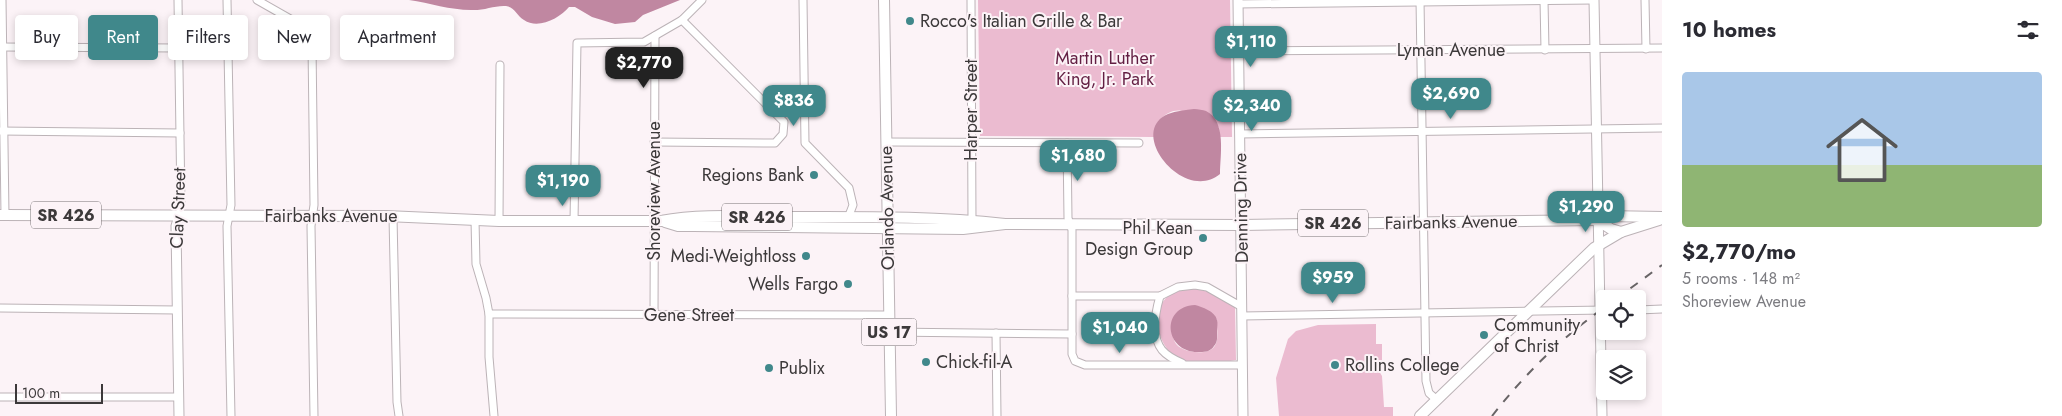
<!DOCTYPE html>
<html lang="en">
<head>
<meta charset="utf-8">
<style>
	body { margin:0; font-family:Jost,sans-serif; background:#f7f7f7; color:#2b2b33; height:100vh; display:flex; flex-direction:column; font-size:19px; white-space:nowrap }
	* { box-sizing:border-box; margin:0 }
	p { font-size:16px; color:#7c7c81 }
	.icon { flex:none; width:28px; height:28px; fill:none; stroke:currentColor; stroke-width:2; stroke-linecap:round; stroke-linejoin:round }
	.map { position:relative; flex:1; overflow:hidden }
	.panel { display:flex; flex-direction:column; background:#fff; width:400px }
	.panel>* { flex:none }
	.top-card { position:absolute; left:15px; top:15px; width:475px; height:45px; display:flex; gap:10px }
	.buttons { position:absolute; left:1596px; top:290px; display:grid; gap:10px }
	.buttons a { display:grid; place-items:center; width:50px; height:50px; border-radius:5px; background:#fff; box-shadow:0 2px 8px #0003; font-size:25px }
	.scale { position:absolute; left:15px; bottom:12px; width:88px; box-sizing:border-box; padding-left:5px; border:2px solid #3c393a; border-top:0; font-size:14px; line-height:18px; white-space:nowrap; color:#3c393a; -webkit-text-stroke:4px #fcf3f7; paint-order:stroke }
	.price { position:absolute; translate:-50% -42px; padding:0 11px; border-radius:10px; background:#40888b; color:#fff; font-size:16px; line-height:32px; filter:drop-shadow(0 1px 2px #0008) }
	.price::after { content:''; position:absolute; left:50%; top:30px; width:15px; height:11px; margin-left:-8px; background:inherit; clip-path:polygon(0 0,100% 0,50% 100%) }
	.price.on { background:#222; color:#fff }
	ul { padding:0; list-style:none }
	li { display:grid; align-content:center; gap:10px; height:265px; padding:0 20px }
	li+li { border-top:1px solid #e1e1e2 }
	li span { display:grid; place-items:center; height:155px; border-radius:5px; color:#555 }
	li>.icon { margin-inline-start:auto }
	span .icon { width:90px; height:90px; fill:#fffc; stroke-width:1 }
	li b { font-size:21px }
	h2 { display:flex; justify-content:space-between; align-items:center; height:60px; padding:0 20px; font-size:21px }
	.pill { padding:0 18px; border-radius:5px; background:#fff; box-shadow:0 2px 8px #0003; font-size:18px; line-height:45px }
	.pill.on { background:#40888b; color:#fff }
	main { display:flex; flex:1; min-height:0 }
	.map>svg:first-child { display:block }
	.green { fill:#ebbbd0; fill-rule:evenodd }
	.water { fill:#c087a1 }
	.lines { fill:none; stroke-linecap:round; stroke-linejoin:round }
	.minor-casing { stroke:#bcb3b7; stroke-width:9 }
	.tertiary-casing { stroke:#bcb3b7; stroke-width:11 }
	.primary-casing { stroke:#bcb3b7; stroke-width:12 }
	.minor { stroke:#fff; stroke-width:7 }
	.tertiary { stroke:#fff; stroke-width:9 }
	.primary { stroke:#fff; stroke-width:10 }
	.rail { stroke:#686466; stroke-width:2; stroke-dasharray:9 9; stroke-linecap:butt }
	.poi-dot { fill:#40888b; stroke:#fcf3f7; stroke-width:2 }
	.labels { text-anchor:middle; stroke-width:4; stroke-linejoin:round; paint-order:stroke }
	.shield { fill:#fcf3f7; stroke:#767173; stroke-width:1 }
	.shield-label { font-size:16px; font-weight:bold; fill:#3c393a }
	.poi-label { font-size:18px; fill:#3c393a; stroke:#fcf3f7; text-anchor:start }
	.street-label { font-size:18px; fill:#3c393a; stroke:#fcf3f7 }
	.park-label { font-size:18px; fill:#631f43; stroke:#fcf3f7 }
</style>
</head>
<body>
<main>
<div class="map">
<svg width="1662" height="416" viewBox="0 0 1662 416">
	<rect width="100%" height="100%" fill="#fcf3f7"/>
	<g class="green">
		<path d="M978,0h252l2,137h-12l-1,-10c-12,-5 -25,-13 -37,-16 -15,-3 -28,12 -27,26l-175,-1z"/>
		<path d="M1194,287l13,3 28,17 1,53c-17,3 -42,6 -58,-2 -19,-9 -28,-44 -12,-60 7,-6 19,-9 28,-11zM1217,319c-1,9 3,21 -3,28 -7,9 -31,5 -37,-2 -4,-4 -4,-11 -6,-15z"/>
		<path d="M1376,324v20h6v22h-6l6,10 2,31h9v9h-114l-3,-38 12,-39 8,-8 22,-6z"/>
	</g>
	<g class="water">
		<path d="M409,0h271l-37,15 -8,7 -20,2 -23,-7 -17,-10h-6c-9,11 -31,23 -45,13 -7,-4 -9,-13 -18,-14 -11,-1 -23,5 -35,4 -21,0 -41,-7 -62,-10z"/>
		<path d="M1194,109c4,0 9,1 12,2 21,10 14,45 14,63 -36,30 -94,-42 -52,-60 8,-3 18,-4 26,-5z"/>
		<path d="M1195,305c7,2 20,6 22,15 1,3 0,8 0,11 0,6 1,11 -3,15 -3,5 -8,6 -14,6 -35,2 -41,-45 -5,-47z"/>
	</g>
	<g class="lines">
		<defs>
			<g id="minor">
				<path d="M2,0l3,215"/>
				<path d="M178,0l3,205 -2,11"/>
				<path d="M227,0l4,205 -4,21 4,190"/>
				<path d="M257,0l58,33 -3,12 2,160 -3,21 3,190"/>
				<path d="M803,0l2,143 44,45 4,17 -5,13"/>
				<path d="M971,0l1,220"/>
				<path d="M1420,0l6,381 3,12 8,7"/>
				<path d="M1544,0l1,50"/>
				<path d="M1645,0l1,49"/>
				<path d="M1238,4l356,-4"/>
				<path d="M0,47l179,1"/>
				<path d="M1239,51l423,-3"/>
				<path d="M0,131l180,2"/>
				<path d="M1240,134l422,-6"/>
				<path d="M654,142l121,1 8,-9 1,-12 -102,-102"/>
				<path d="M886,142l253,1"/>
				<path d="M1067,143l1,75 4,12v124l3,7 10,4h157"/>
				<path d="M393,217l4,185 2,14"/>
				<path d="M475,220l1,44 10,34 3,16v43l5,59"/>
				<path d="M499,221l1,-156"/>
				<path d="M574,221l3,-178 67,-1 38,-22 20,-20"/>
				<path d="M1072,296h88l18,-9 17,-2 12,2 35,20"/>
				<path d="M1160,296c-5,17 -9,40 2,54 5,6 13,10 20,13"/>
				<path d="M0,308l177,2"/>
				<path d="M1638,310l24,-1"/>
				<path d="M489,314l400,1"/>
				<path d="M654,316l1,-280"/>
				<path d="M1242,316l363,-6"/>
				<path d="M889,332l183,2"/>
				<path d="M996,333l1,83"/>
				<path d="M0,397h178"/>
			</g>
			<g id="tertiary">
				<path d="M1238,0l5,416"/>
				<path d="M1594,0l8,416"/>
				<path d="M179,416l-3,-190 3,-10"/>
			</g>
			<g id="primary">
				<path d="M884,0l7,416"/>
				<path d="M0,215l386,1 113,5h162c42,-8 87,-4 130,-4 71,0 143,-1 214,7"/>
				<path d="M1597,220l14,9 10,3"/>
				<path d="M665,222l13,4h15l270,3 42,-5 237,1 355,-5 9,-4 56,1"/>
				<path d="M1420,416l174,-168 27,-16 38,-12"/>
			</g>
		</defs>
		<use href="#minor" class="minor-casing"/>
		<use href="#tertiary" class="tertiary-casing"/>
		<use href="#primary" class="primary-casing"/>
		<use href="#minor" class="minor"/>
		<use href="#tertiary" class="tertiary"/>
		<use href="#primary" class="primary"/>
		<g class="rail">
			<path d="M1616,299l46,-34"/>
			<path d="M1492,416c33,-42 69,-78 113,-109"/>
		</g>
	</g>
	<g class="poi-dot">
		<circle cx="910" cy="21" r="5"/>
		<circle cx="814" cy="175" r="5"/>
		<circle cx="1203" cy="238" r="5"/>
		<circle cx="806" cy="256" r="5"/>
		<circle cx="848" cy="284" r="5"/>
		<circle cx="1484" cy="335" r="5"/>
		<circle cx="926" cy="362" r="5"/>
		<circle cx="1335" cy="365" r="5"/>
		<circle cx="769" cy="368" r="5"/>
	</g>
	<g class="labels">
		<g class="shield">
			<rect x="31" y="201.5" width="70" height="27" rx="4"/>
			<rect x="722" y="203.5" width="70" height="27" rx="4"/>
			<rect x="1298" y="209.5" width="70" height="27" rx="4"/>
			<rect x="861.5" y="318.5" width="55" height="27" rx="4"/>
		</g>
		<g class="shield-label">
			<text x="66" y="221">SR 426</text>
			<text x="757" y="223">SR 426</text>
			<text x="1333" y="229">SR 426</text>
			<text x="889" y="338">US 17</text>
		</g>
		<g class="poi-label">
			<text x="920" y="27">Rocco's Italian Grille &amp; Bar</text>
			<text x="804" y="181" text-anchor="end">Regions Bank</text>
			<text x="1193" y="234" text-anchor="end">Phil Kean<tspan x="1193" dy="21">Design Group</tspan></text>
			<text x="796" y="262" text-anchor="end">Medi-Weightloss</text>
			<text x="838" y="290" text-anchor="end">Wells Fargo</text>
			<text x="1494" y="331">Community<tspan x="1494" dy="21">of Christ</tspan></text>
			<text x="936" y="368">Chick-fil-A</text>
			<text x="1345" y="371">Rollins College</text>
			<text x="779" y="374">Publix</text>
		</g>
		<g class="street-label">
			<text x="1451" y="56">Lyman Avenue</text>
			<text transform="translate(971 110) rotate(-90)" y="6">Harper Street</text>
			<text transform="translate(654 191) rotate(-90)" y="6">Shoreview Avenue</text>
			<text transform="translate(178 208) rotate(-88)" y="6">Clay Street</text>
			<text transform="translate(887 208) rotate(-91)" y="6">Orlando Avenue</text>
			<text transform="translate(1241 208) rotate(-91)" y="6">Denning Drive</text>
			<text x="331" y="222">Fairbanks Avenue</text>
			<text transform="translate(1451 222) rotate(-1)" y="6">Fairbanks Avenue</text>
			<text x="689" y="321">Gene Street</text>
		</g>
		<g class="park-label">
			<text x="1105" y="64">Martin Luther<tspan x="1105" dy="21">King, Jr. Park</tspan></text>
		</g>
	</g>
</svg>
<div class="buttons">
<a><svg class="icon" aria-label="locate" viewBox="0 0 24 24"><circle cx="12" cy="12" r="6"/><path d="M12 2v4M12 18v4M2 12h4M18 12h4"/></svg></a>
<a><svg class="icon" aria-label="layers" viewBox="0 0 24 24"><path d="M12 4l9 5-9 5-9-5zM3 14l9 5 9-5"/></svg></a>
</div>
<div class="scale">100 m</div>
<b class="price" style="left:1251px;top:68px">$1,110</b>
<b class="price on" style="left:644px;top:89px">$2,770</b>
<b class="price" style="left:1451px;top:120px">$2,690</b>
<b class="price" style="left:794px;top:127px">$836</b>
<b class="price" style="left:1252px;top:132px">$2,340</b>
<b class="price" style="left:1078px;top:182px">$1,680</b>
<b class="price" style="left:563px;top:207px">$1,190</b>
<b class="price" style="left:1586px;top:233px">$1,290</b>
<b class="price" style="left:1333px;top:304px">$959</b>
<b class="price" style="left:1120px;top:354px">$1,040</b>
<div class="top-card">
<a class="pill">Buy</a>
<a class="pill on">Rent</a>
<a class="pill">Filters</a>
<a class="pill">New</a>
<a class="pill">Apartment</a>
</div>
</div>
<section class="panel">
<h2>10 homes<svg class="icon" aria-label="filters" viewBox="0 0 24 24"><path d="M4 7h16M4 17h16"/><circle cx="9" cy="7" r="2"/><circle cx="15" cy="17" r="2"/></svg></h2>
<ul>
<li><span style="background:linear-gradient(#a9c7e8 60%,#8fb573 0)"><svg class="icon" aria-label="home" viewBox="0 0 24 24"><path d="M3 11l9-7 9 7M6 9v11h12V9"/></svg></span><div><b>$2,770/mo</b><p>5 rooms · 148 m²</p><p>Shoreview Avenue</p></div></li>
</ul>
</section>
</main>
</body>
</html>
